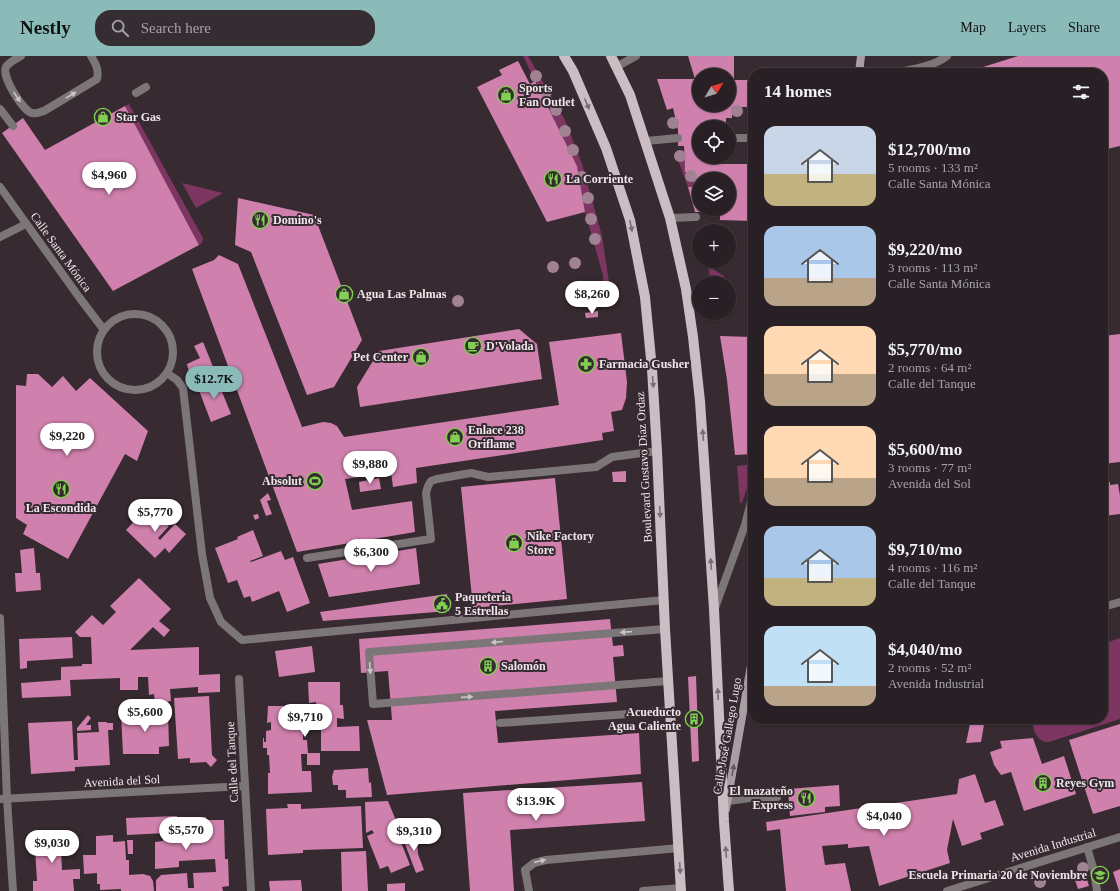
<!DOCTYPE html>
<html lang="en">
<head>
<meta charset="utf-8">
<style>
	body { margin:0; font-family:"Times New Roman",serif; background:#352d32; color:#f1f3f6; height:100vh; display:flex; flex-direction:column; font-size:15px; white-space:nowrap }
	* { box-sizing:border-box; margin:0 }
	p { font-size:13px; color:#a5a3a7 }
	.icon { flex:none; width:22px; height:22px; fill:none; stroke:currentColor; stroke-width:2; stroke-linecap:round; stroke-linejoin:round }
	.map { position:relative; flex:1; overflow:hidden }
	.details { position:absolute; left:748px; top:12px; width:360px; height:656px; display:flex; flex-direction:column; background:#292025; border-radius:16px; box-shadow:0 1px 3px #0004,0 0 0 1px #453e42 }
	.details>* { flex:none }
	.needle { width:26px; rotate:52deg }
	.tools { position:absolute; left:692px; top:12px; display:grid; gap:8px }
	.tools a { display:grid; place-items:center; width:44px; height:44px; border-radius:50%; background:#292025; box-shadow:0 1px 3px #0004,0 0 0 1px #453e42; font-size:20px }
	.price { position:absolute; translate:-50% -34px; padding:0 9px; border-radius:14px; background:#fff; color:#222; font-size:13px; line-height:26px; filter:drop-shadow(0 1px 2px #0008) }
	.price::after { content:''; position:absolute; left:50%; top:24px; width:12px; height:9px; margin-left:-6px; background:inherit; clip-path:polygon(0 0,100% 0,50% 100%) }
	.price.on { background:#8bbbb9; color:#111 }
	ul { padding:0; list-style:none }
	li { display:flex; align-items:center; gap:12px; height:100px; padding:0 16px }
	li span { display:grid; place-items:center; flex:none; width:112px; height:80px; border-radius:12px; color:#555 }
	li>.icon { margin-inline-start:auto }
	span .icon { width:48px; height:48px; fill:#fffc; stroke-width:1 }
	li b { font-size:17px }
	h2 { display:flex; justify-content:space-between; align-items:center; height:48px; padding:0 16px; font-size:17px }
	header { display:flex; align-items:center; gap:24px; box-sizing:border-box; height:56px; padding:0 20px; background:#8bbbb9; color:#111 }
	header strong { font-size:19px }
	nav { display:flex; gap:22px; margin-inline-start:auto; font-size:14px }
	.search { width:280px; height:36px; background:#352d32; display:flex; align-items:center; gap:10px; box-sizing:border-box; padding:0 14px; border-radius:16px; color:#a5a3a7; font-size:15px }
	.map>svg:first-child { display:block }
	.green { fill:#7d3661 }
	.building { fill:#cf80ad; fill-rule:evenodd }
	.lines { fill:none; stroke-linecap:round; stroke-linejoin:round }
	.service { stroke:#7d7679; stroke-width:8 }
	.minor { stroke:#7d7679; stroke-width:8 }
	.tertiary { stroke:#7d7679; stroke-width:8 }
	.secondary { stroke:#a99ea4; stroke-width:8 }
	.primary { stroke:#cbbdc4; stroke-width:10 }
	.tree { fill:#a08292 }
	.oneway { fill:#cdc4c9 }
	.oneway2 { fill:#7a6c73 }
	.oneway3 { fill:#65585f }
	.labels { text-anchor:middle; stroke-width:4; stroke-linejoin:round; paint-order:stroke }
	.poi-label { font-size:12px; font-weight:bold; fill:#efe6eb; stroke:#372a31; text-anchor:start }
	.street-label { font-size:12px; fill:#efe6eb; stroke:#372a31 }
</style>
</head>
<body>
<header>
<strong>Nestly</strong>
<div class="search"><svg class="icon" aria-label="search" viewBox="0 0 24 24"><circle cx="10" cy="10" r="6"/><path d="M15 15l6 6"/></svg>Search here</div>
<nav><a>Map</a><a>Layers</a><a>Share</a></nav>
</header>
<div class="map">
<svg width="1120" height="835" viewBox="0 0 1120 835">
	<rect width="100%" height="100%" fill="#372a31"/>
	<g class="green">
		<path d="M523,0h5l37,64 17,44 20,72 8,53 -6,2 -1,-16 -18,-63 -8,-46z"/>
		<path d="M129,48l74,134 -1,5 -3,2 -74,-139z"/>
		<path d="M675,96h9l1,20h9v15h-6z"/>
		<path d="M182,127l41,10 -27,15z"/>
		<path d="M708,210l16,10v7h-13z"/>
		<path d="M753,408v6l-11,33h-2l-3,-37z"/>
		<path d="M1120,582v81l-71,23c-13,1 -15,-13 -18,-23h72v-75z"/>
	</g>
	<g class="building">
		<path d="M688,0h46v24h19v27h-21v11h-6v9h-27v30h13l1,7h40v57l-33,-1v-8h-25l-7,-25h6v-15h-9l-1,-26h-6v-16l-5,-22 -6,2 -10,-31h38zM699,19h30v30h-30zM699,123h30v30h-30z"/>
		<path d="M1018,0h102v90l-17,4v-77h-139z"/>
		<path d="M518,5l12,23 5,-3 42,85 8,46 -38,10 -70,-135 25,-12 -3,-5z"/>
		<path d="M125,50l74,139 -86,46 -111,-158 21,-15 22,32z"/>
		<path d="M238,142l76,17 48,125 -28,47 -27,8 -56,-143 -16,-7z"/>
		<path d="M219,199l19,9 64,163 21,-5 8,1 6,3 7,11 215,-32 -10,-63 72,-9 6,49 -1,16 -4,12 -11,2 3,19 -12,2 1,7 -187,28 1,15 -24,4 -2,-15 -46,7 7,31 60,-9 3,31 -118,20 -105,-283 22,-9z"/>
		<path d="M598,255v6l-12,1 -1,-5z"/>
		<path d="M752,270h1v128l-18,1 -8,-75 -7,-44 31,1z"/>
		<path d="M519,273l18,15 5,35 -182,28 -3,-20 22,-36z"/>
		<path d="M1120,278v128l-17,2v-128z"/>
		<path d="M203,286l13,32 -24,11 -5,-21 13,-6 -6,-12z"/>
		<path d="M27,318h11l14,13 11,-11 13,15 14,-13 58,53 -11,30 -12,-7 -57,105 -45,-25 4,-9 -11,-7v-133l10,1z"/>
		<path d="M216,321l15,37 -20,8 -14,-37z"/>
		<path d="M626,415v11h-13l-1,-10z"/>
		<path d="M379,422l2,11 -21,3 -1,-10z"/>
		<path d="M555,422l12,121 -94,9 -12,-121z"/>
		<path d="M1110,426v3l8,-1 2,12v18l-17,2v-33z"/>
		<path d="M268,437l3,7 -4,1 5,13 -6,2 -6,-16z"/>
		<path d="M148,451l21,19 -11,12 2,2 15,-16 11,10 -17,19 -4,-5 -10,10 -29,-28z"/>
		<path d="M258,458l1,4 -4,2 -2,-5z"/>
		<path d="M253,474l10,26 -13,5 1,1 30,-11 4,9 8,-3 17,46 -23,9 -8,-21 -27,11 -2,-6 -6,2 -7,-18 -9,3 -13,-35 23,-9 -1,-2z"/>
		<path d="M34,492l2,25h4l1,17 -25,2 -1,-19h7l-2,-23z"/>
		<path d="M416,492l4,36 -91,13 -11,-33z"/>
		<path d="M139,522l32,31 -12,12 11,9 -6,7 -11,-10 -23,23 69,-3v28l21,-1v18l-22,1v-6l-28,2 1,12 -16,3 -1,-10 -5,1 -1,-18h-10v13h-18v-12l-50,2 1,16 -49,2 -1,-15 40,-3v-13l21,-1v-2h10l-1,-27h-11l-5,-5 17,-17 11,10 13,-13 -6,-6z"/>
		<path d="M447,538l2,17 -126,10 -3,-9z"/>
		<path d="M610,563l3,27 10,-1 1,11 -11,1 4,45 -122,9 3,32 141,-10 2,41 -254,21 -20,-75h25l-4,-49 -27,2 -2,-34z"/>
		<path d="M72,581l1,21 -46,3v7l-7,1 -1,-30z"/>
		<path d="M312,590l3,26 -36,5 -4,-26z"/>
		<path d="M696,620l3,85 -7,1 -4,-85z"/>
		<path d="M308,626h32v23h3l1,14 -7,-1v9l22,-1 1,25h-39v-24l-18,1v12h4l1,13h12v12h-13v-11h-6l1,17h9l1,21 -44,2v-21h2l-1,-18h-2v-7h-4v-10h1v4h2v-11l5,-1v-8l-4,1 1,-17h15v2l20,-1 2,1h8v-3h3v-3l-7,1z"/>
		<path d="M209,640l3,59 5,5 -6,7 -5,-5 -16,1v-5l-12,1 -4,-61z"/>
		<path d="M168,656l1,34 -10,1v7h-36l-2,-40z"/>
		<path d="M88,659l3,3 -5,7h5v5l-14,1v-3z"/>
		<path d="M971,663h14l-4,23 -15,1z"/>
		<path d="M72,665l2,39h4l-1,-27 22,-1 -1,-10h9v1h6v7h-5l2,35 -35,2v4l-44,3 -3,-51z"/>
		<path d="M1120,668v82l-27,8 -24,-74z"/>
		<path d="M1033,682l9,26 22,-8 12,38 -52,17 -13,-39 -10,3 -7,-10 -4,-13 12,-4 -2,-7z"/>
		<path d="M368,712l1,15 2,-1 1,15 -26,1v-8h-8v-5h-5l-1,-8 2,-7z"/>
		<path d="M975,718l10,29 10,-3 9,25 -24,8 2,6 -20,7 -9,-27 -6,31 3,13 -71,23 -10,-40 -21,2v-4l-26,2 3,19 20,-2 6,28h-65l-6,-62 -13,2 -1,-9 191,-28 2,-15z"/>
		<path d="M642,726l3,39 -135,9 4,61h-44l-7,-98z"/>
		<path d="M839,729l1,21 -15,1v5l-35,4 -2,-27z"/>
		<path d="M388,745l14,34 -3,2 11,28 -19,8 -3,-7 -8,3 -13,-33 7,-3 -2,-3 -6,3 -1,-31z"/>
		<path d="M287,748h14v5l60,-3 2,42 -60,2v3l-35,2 -2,-46 22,-1z"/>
		<path d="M177,760v16l7,-1 -1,-9 18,-1 -1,-3 6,-1v3h18l1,39h3l1,27 -7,1 1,4h-67v-11l5,-5 26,-2 1,15h6l-1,-15 23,-1 -1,-13 -36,2v6l-24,2v-27l8,-1v-5l3,-1v-2l-39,2 -1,-17z"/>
		<path d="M60,774l2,40 18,-1v10h-7l1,12h-41v-10h4l-3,-49z"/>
		<path d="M113,779v7l12,-1 1,19h3v15l14,-1 7,2 3,5 1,10h-33v-2l-21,1v-6h-3v-11l-13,1 -1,-19h13v-19z"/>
		<path d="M417,779l1,19 6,16 -8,3 -14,-37z"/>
		<path d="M127,784h6v14h-5z"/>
		<path d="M366,795l2,40h-26l-1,-39z"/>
		<path d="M1120,813v22h-1l-6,-19z"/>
		<path d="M1085,817l4,13 -11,3 -4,-12z"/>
		<path d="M301,824l1,11h-32l-1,-10z"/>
		<path d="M405,827v8h-18v-7z"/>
	</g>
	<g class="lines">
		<g class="service">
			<path d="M21,0c-5,3 -12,6 -15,11 -5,9 17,44 26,46 4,1 8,-1 12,-2l53,-32c2,-9 -1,-15 -6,-23"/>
			<path d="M616,11l20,-11"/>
			<path d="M859,14l20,3"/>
			<path d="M889,17c18,-2 44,-6 58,-17"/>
			<path d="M136,37l10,-6"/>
			<path d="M0,53l13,17"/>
			<path d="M729,82h24"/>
			<path d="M646,85l32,-3"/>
			<path d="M670,162l26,-1"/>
			<path d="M307,502l124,-19 -5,-46 2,-7 3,-5 6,-2 34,-6 17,4 108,-10 16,-10 45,-6"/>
			<path d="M1103,551l17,-5"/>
			<path d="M715,552l30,-83 8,-31"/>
			<path d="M665,573l-296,23 4,52 295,-23"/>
			<path d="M500,667l171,-12"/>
			<path d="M728,745l22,-3 27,-1"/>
			<path d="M1087,791l7,24 3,20"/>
			<path d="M529,835l-4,-21 9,-7 12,-3 133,-12"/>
			<path d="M643,835l38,-3"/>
		</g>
		<g class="minor">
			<path d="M0,131l79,110 25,33"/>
			<path d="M0,181l26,-13"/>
			<circle cx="135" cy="296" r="38"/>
			<path d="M167,317l10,7 6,8 19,166 8,44 11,24 21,18 422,-40"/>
			<path d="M0,562l7,181 6,92"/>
			<path d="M239,623l12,212"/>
			<path d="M0,743l245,-13"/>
		</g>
		<path class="tertiary" d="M947,835l173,-54"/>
		<g class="secondary">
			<path d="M859,17l2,-17"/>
			<path d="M726,753l27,-155"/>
		</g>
		<g class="primary">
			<path d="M564,0l9,15 33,77 24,72 15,77 7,72 5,82 8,178 16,262"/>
			<path d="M611,0l19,39 40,123 16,71 7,48 7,64 14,208 10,213 5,69"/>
		</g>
	</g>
	<g class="tree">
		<circle cx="536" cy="20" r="6"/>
		<circle cx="546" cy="36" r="6"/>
		<circle cx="556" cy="54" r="6"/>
		<circle cx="737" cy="55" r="6"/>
		<circle cx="673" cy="67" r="6"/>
		<circle cx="565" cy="75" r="6"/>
		<circle cx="573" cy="94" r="6"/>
		<circle cx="680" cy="100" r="6"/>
		<circle cx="691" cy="120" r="6"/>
		<circle cx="582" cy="121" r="6"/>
		<circle cx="588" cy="142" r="6"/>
		<circle cx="591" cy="163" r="6"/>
		<circle cx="595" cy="183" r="6"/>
		<circle cx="575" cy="207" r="6"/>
		<circle cx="553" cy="211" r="6"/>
		<circle cx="458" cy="245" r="6"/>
		<circle cx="1083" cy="812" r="6"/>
		<circle cx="1040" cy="826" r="6"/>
	</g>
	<defs><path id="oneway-solid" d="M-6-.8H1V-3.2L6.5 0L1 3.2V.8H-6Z"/></defs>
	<g class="oneway">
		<use href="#oneway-solid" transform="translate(71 39) rotate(-31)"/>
		<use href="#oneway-solid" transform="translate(17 41) rotate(56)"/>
		<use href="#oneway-solid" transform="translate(626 576) rotate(176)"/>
		<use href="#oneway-solid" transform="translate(497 586) rotate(175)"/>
		<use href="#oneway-solid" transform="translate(370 612) rotate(86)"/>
		<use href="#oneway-solid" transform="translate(467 641) rotate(-4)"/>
		<use href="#oneway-solid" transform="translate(540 805) rotate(-13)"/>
	</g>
	<g class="oneway2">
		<use href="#oneway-solid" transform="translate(587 48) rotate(67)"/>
		<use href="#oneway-solid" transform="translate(631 170) rotate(79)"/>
		<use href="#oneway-solid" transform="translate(653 326) rotate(86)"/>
		<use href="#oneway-solid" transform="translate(703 379) rotate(-94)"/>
		<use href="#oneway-solid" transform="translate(660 456) rotate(87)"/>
		<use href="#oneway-solid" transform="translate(711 508) rotate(-94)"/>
		<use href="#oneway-solid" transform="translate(718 638) rotate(-93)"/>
		<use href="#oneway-solid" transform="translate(726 796) rotate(-94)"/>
		<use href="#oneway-solid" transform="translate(680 812) rotate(87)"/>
	</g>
	<use class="oneway3" href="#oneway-solid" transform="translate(733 714) rotate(-80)"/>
	<defs>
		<symbol id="shop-ring" viewBox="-11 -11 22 22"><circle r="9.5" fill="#372a31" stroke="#80d051" stroke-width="1.5"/><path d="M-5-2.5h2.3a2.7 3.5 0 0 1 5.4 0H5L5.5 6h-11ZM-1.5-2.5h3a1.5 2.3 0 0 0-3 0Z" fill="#80d051"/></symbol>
		<symbol id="restaurant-ring" viewBox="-11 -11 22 22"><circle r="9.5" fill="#372a31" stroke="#80d051" stroke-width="1.5"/><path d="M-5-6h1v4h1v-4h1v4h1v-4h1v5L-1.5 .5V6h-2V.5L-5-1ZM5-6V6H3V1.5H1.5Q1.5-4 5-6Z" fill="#80d051"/></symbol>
		<symbol id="cafe-ring" viewBox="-11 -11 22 22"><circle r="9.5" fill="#372a31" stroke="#80d051" stroke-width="1.5"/><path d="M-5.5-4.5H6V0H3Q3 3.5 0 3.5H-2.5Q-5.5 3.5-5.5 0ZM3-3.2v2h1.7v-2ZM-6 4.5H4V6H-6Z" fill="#80d051"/></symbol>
		<symbol id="pharmacy-ring" viewBox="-11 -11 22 22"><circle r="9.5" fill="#372a31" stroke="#80d051" stroke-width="1.5"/><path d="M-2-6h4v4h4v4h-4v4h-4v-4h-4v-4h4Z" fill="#80d051"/></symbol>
		<symbol id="stadium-ring" viewBox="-11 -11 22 22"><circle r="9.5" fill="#372a31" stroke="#80d051" stroke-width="1.5"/><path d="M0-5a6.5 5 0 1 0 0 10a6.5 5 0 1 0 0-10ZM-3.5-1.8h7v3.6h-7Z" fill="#80d051"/></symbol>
		<symbol id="civic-ring" viewBox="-11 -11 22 22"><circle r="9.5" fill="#372a31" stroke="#80d051" stroke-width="1.5"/><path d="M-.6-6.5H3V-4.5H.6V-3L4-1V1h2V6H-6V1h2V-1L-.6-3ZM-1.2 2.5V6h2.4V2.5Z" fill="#80d051"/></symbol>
		<symbol id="building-ring" viewBox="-11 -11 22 22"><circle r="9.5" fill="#372a31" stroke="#80d051" stroke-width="1.5"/><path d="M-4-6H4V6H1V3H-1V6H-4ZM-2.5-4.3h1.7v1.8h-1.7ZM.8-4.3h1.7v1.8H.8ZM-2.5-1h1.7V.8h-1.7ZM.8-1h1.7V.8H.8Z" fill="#80d051"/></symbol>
		<symbol id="school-ring" viewBox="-11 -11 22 22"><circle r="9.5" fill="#372a31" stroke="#80d051" stroke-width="1.5"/><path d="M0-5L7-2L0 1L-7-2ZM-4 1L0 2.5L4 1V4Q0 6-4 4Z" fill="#80d051"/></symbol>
	</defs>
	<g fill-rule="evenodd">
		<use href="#shop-ring" x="496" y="29" width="20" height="20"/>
		<use href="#shop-ring" x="93" y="51" width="20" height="20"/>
		<use href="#restaurant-ring" x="543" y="113" width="20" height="20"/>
		<use href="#restaurant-ring" x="250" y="154" width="20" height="20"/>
		<use href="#shop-ring" x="334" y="228" width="20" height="20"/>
		<use href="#cafe-ring" x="463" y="280" width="20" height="20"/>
		<use href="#shop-ring" x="411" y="291" width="20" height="20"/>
		<use href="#pharmacy-ring" x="576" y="298" width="20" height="20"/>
		<use href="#shop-ring" x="445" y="371" width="20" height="20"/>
		<use href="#stadium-ring" x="305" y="415" width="20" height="20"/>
		<use href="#restaurant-ring" x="51" y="423" width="20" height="20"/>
		<use href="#shop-ring" x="504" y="477" width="20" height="20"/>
		<use href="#civic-ring" x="432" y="538" width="20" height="20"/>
		<use href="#building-ring" x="478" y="600" width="20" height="20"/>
		<use href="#building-ring" x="684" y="653" width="20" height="20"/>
		<use href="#building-ring" x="1033" y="717" width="20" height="20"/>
		<use href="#restaurant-ring" x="796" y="732" width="20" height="20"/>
		<use href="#school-ring" x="1090" y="809" width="20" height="20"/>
	</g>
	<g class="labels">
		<g class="poi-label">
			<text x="519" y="36">Sports<tspan x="519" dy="14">Fan Outlet</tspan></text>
			<text x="116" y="65">Star Gas</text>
			<text x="566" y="127">La Corriente</text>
			<text x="273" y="168">Domino's</text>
			<text x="357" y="242">Agua Las Palmas</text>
			<text x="486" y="294">D'Volada</text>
			<text x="408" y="305" text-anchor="end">Pet Center</text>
			<text x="599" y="312">Farmacia Gusher</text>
			<text x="468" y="378">Enlace 238<tspan x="468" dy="14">Oriflame</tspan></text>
			<text x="302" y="429" text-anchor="end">Absolut</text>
			<text x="61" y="456" text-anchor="middle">La Escondida</text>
			<text x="527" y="484">Nike Factory<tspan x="527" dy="14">Store</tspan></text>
			<text x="455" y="545">Paqueteria<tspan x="455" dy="14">5 Estrellas</tspan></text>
			<text x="501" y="614">Salomón</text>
			<text x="681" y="660" text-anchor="end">Acueducto<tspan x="681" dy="14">Agua Caliente</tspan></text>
			<text x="1056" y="731">Reyes Gym</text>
			<text x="793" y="739" text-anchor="end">El mazateño<tspan x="793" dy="14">Express</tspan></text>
			<text x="1087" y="823" text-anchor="end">Escuela Primaria 20 de Noviembre</text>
		</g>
		<g class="street-label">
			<text transform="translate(61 196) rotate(54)" y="4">Calle Santa Mónica</text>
			<text transform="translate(644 411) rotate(-93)" y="4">Boulevard Gustavo Díaz Ordaz</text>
			<text transform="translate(727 680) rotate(-80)" y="4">Calle José Gallego Lugo</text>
			<text transform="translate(232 706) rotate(-93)" y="4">Calle del Tanque</text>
			<text transform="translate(122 725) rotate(-3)" y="4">Avenida del Sol</text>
			<text transform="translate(1053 789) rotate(-17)" y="4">Avenida Industrial</text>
		</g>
	</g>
</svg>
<div class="tools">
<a><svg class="needle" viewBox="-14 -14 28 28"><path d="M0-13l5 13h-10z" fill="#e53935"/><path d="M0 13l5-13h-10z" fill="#a5a3a7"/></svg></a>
<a><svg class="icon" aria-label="locate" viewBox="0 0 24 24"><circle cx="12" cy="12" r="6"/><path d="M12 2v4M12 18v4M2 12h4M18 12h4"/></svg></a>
<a><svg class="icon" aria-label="layers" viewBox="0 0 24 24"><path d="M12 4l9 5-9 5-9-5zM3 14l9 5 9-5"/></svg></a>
<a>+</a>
<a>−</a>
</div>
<b class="price" style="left:109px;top:140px">$4,960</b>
<b class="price" style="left:592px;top:259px">$8,260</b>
<b class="price on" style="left:214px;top:344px">$12.7K</b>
<b class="price" style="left:67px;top:401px">$9,220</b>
<b class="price" style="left:370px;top:429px">$9,880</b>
<b class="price" style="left:155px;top:477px">$5,770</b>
<b class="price" style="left:371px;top:517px">$6,300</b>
<b class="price" style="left:145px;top:677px">$5,600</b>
<b class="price" style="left:305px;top:682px">$9,710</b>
<b class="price" style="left:536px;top:766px">$13.9K</b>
<b class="price" style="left:884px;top:781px">$4,040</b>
<b class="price" style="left:186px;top:795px">$5,570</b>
<b class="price" style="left:414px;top:796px">$9,310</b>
<b class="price" style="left:52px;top:808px">$9,030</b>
<section class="details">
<h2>14 homes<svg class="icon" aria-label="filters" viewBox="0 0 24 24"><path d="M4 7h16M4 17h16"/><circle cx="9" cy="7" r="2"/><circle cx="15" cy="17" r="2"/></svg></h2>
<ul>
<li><span style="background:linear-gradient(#c9d6e8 60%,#c2b280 0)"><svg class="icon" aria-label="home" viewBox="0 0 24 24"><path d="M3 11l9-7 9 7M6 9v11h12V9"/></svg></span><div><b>$12,700/mo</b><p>5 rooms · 133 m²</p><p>Calle Santa Mónica</p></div></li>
<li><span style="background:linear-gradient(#a9c7e8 65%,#b9a48a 0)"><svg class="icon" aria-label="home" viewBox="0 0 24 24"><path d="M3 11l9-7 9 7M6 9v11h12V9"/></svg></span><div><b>$9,220/mo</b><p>3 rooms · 113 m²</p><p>Calle Santa Mónica</p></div></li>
<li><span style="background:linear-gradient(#ffd9b3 60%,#b9a48a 0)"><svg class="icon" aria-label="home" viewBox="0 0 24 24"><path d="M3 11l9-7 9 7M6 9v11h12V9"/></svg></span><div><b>$5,770/mo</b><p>2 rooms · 64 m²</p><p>Calle del Tanque</p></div></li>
<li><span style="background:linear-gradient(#ffd9b3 65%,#b9a48a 0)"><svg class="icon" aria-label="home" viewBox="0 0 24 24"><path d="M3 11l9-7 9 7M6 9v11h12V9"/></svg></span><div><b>$5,600/mo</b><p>3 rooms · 77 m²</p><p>Avenida del Sol</p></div></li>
<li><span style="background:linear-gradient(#a9c7e8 65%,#c2b280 0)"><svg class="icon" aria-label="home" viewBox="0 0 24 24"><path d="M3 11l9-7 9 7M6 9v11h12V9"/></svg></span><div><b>$9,710/mo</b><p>4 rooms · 116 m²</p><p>Calle del Tanque</p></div></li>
<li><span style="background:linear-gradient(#bfe0f5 75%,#b9a48a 0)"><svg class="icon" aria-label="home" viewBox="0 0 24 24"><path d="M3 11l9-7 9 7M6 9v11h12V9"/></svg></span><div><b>$4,040/mo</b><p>2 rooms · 52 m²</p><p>Avenida Industrial</p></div></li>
</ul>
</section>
</div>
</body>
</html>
